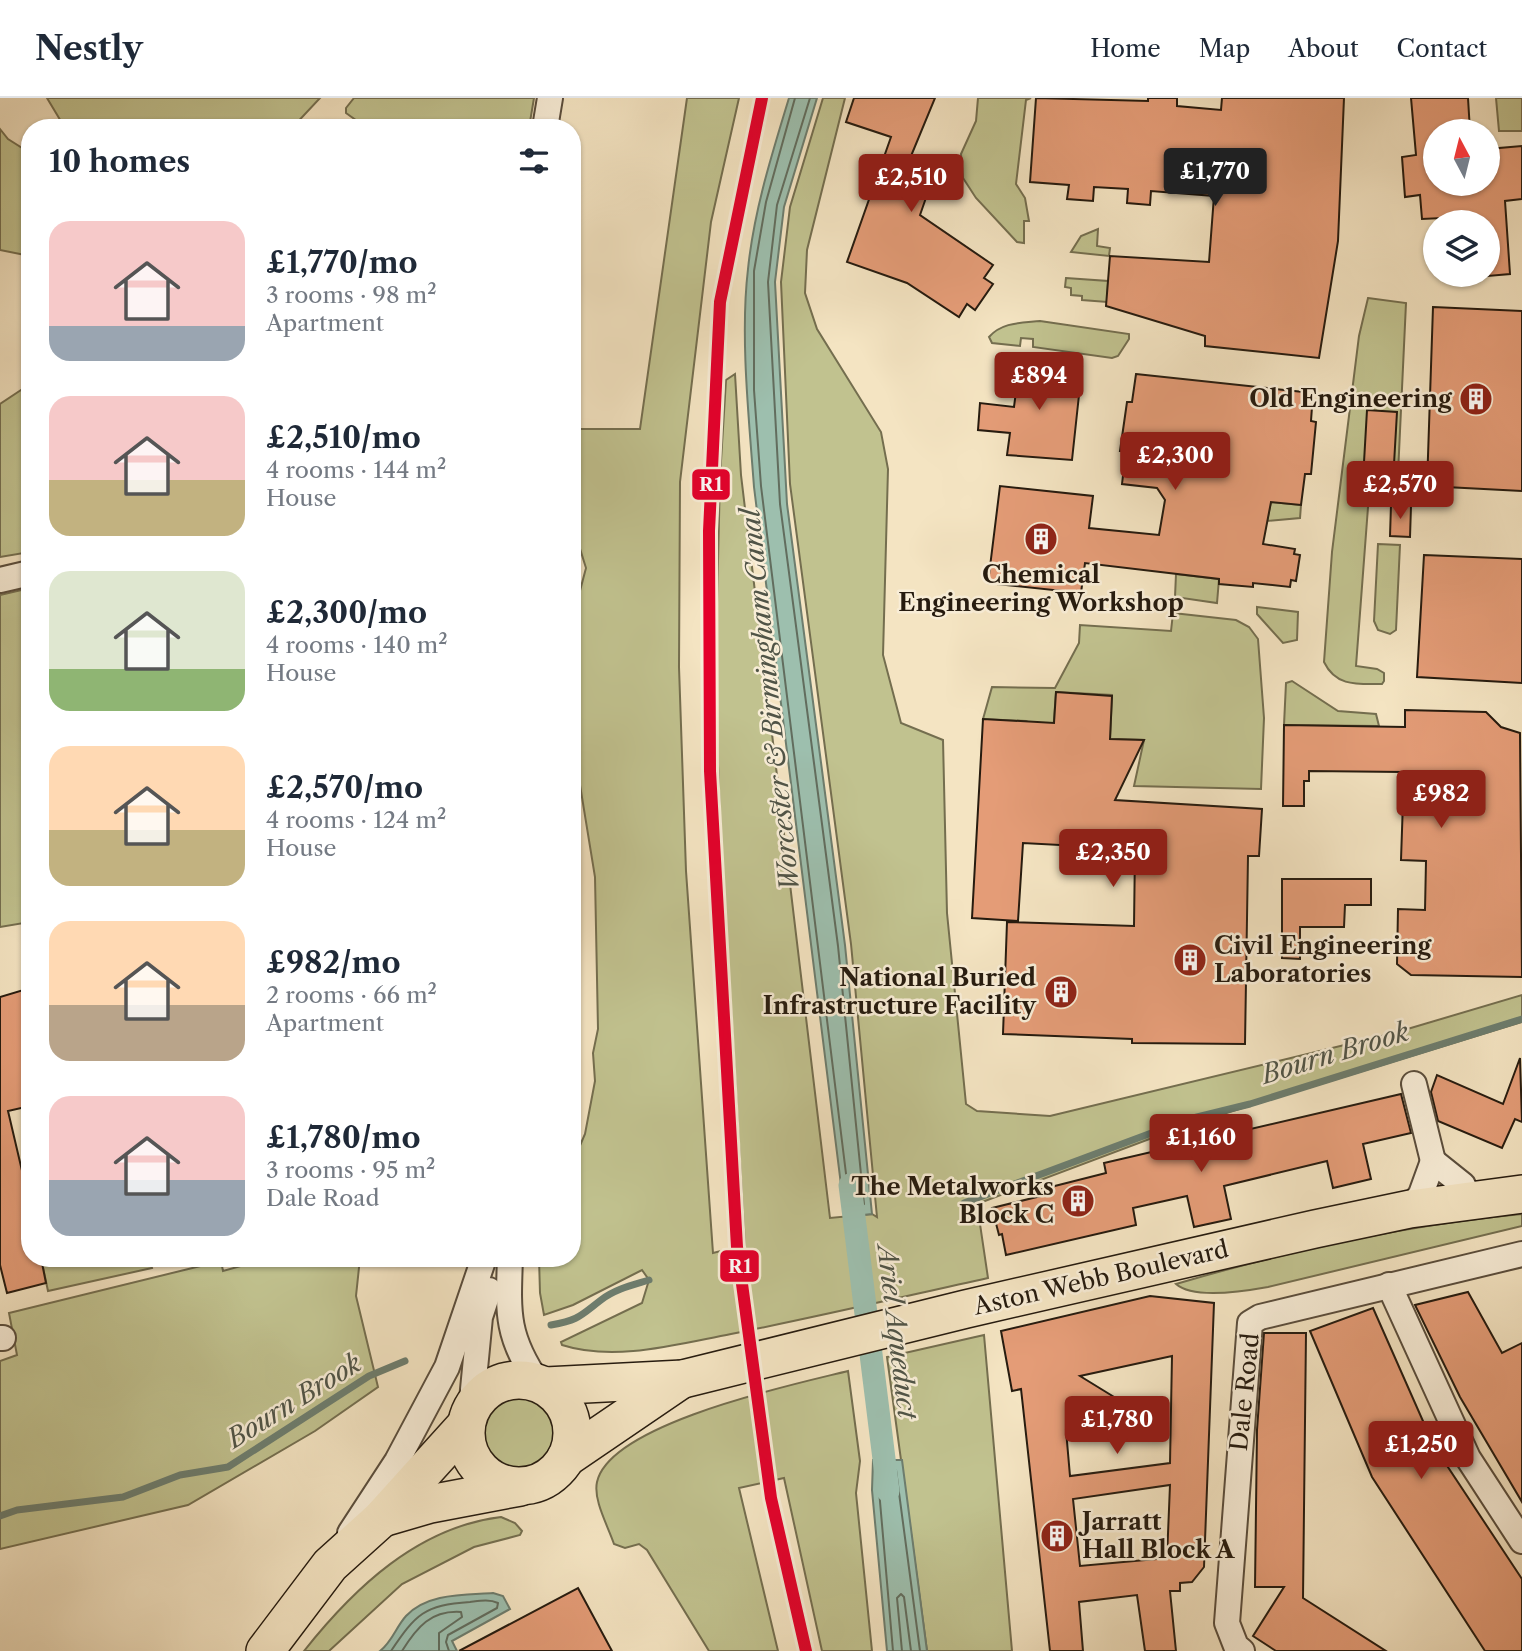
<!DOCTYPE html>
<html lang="en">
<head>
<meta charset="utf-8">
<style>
	body { margin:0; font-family:"Libre Caslon Text",serif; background:#f2f2f3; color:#1f2937; height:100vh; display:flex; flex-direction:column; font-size:26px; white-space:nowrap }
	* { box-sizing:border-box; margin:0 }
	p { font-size:23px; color:#747a83 }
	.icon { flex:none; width:38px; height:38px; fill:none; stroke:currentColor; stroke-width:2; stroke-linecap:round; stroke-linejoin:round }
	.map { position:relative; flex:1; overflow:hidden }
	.panel { position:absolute; left:21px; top:21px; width:560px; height:1148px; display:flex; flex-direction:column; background:#fff; border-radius:28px; box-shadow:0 2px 5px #0004 }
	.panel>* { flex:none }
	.needle { width:46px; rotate:353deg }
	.buttons { position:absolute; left:1423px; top:21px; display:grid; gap:14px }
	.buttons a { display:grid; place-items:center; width:77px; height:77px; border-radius:50%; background:#fff; box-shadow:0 2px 5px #0004; font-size:35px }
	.price { position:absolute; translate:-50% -60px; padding:0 16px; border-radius:7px; background:#8f2418; color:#fff; font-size:23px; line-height:46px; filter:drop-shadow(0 2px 4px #0008) }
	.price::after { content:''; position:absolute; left:50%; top:42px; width:21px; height:16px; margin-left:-10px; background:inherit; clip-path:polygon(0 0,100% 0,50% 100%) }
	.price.on { background:#222; color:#fff }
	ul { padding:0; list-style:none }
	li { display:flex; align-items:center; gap:21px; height:175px; padding:0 28px }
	li span { display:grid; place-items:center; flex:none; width:196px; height:140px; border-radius:21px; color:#555 }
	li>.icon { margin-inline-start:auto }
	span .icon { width:84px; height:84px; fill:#fffc; stroke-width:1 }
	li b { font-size:30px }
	h2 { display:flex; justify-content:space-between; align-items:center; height:84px; padding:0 28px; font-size:30px }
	header { display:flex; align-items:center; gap:42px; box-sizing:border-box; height:98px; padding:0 35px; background:#fff; border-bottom:2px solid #e0e1e3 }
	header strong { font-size:33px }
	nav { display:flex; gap:38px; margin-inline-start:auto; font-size:24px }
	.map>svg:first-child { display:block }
	.green { fill:#c1c28f; stroke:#746e4f; stroke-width:2 }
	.water { fill:#9dbfae; stroke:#6d7d6e; stroke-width:2 }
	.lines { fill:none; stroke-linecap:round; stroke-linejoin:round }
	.shore { stroke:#626d5e; stroke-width:2 }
	.stream { stroke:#6d7d6e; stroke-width:7 }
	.canal { stroke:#9dbfae; stroke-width:23 }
	.building { fill:#e49c77; stroke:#261b0f; stroke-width:2; fill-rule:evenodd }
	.minor-casing { stroke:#5a4d3c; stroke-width:28 }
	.highway-casing { stroke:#261b0f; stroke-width:40 }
	.minor { stroke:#f8edd7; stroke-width:24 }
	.highway { stroke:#f4e4c2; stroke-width:37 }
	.rail-1-casing { stroke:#f8edd7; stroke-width:18 }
	.rail-1 { stroke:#e4002b; stroke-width:12 }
	.labels { text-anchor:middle; stroke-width:5; stroke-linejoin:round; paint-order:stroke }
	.poi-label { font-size:24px; font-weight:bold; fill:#261b0f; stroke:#f8edd7; text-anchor:end }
	.street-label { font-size:24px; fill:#261b0f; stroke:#f8edd7 }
	.water-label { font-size:26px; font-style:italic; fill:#505447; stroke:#f8edd7 }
	.line-badge { stroke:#f8edd7; stroke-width:2.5 }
	.badge-label { font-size:19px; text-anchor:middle; font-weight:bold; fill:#fff }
</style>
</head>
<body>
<header>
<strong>Nestly</strong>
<nav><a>Home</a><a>Map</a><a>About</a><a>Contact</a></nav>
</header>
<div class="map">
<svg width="1522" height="1553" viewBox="0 0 1522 1553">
	<rect width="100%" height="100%" fill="#f4e4c2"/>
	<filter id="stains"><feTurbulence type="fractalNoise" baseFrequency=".00286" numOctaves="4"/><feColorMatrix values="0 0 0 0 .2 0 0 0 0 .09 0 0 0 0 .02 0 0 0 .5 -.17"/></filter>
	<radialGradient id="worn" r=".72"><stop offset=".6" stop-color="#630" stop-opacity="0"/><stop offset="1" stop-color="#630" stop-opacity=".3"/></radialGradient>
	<g class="green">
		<path d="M47,0h273l-28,30h-227z"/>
		<path d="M354,0h180l-5,30h-162l-21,-15v-5z"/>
		<path d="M687,0h52l-28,124 -31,260 -1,185 7,204 27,382 32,-8 -24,-401 -6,-158 5,-209 6,-97 9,-6 6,101 89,743 42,-4 5,3 -26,-273 -61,-460 -9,-202 9,-75 33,-109h22l-38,152 -2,43 12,36 64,103 7,37 -5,186 18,68 42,17 4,173 19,191 11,7 73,5 344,-83 128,-38v27l-338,104 -207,78 11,74c-86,19 -171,39 -257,56 -53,10 -116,28 -169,11l-1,-3 81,-39 7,-23 -7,-10 -69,35 -29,10 -4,-22 -1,-35h33v-94l13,-30 10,-53 -2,-28 5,-24 -3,-152 -23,-141v-115l14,-53 -14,-45v-94h68z"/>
		<path d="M978,0h53l-5,2 -10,84 9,14 4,23h-5v22l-7,-1 -41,-44 -13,-20 -2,-24 15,-33z"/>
		<path d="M1496,0h26v33h-23z"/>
		<path d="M0,31l8,10 22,14v103l-30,-6z"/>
		<path d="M1098,131l-1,17 13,2 -1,8 -38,-4 10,-16z"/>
		<path d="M1066,180l42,3 -1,21 -25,-2v-4l-11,-1v-7l-6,-1z"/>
		<path d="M1368,200l38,5 -9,192 -28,-1 -13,172 21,3 7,4v8l-2,3c-24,0 -46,3 -58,-22l8,-110 27,-216z"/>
		<path d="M1040,223l89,13v5l-11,17 -6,2 -79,-11v-8l-12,-1 -1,8 -28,-3 -3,-6c13,-15 32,-14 51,-16z"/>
		<path d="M30,286v168l-30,5v-153z"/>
		<path d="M1271,404l30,3 -1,13 -33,3z"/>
		<path d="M1378,446l22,1 -4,85 -6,4 -12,-4 -4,-9z"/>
		<path d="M1176,476l43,5 -2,24 -42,-6z"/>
		<path d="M30,490v334l-30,5v-332z"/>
		<path d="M1257,509l41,5 -1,28 -14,3 -26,-29z"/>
		<path d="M1173,515l63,7 13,7 9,12 6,79 -3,71 -127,-3 10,-46 -34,-1 2,-44 -56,-3 -3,42 -27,-13 -43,-2 9,-32 63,1 24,-45 1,-18 91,6z"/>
		<path d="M1292,583l46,30 38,3 3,12 -95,-1 2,-42z"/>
		<path d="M1522,1116v12l-254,61c-22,4 -74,13 -92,-3 112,-33 230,-59 346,-70z"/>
		<path d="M41,1160h108l3,10 -104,23z"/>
		<path d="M269,1160h91l-4,38 22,91 -63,44 -127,74 -188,44v-188l17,-6 -8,-42 212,-52 2,10z"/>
		<path d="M984,1237l28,316h-85l-40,-294z"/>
		<path d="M848,1273l12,90 -4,32 16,158h-50l-38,-173 -45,10 39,163h-69l-62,-101 -8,-6 -14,4 -11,-4c-6,-18 -21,-44 -17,-62 13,-59 199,-98 251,-111z"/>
		<circle cx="519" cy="1336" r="44"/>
		<path d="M501,1419l14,6 7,8 -2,4 -46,12 -72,37 -73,67h-25c50,-63 114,-124 197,-134z"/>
	</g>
	<g class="water">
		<path d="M789,0h28l-33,109 -9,75 12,222 58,441 27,269 -27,3 -91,-730c-5,-68 -14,-151 -6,-218 6,-59 24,-115 41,-171z"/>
		<path d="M873,1362h29l25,191h-40l-15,-161z"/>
		<path d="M493,1495l10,3 7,13 -58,32 5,10h-77c12,-9 16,-24 26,-35 21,-23 58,-21 87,-23z"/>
	</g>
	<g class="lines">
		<g class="shore">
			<path d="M795,0l-29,104 -12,69v119l7,96 89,720 4,3 10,-5 -26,-258 -58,-442 -12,-222 9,-77 33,-107"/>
			<path d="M391,1553c25,-37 33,-46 79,-49 9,-1 19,-3 28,1l-1,5 -49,27 -2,7 3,9"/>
			<path d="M402,1553c15,-24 29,-41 59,-39l1,5 -23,16v18"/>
			<path d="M893,1553l-14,-161v-20l3,-3 14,3 24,181"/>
			<path d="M902,1553l-5,-53 4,-4 3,3 7,54"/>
		</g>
		<g class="stream">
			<path d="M964,1105l225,-84 61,-15 272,-85"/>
			<path d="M551,1227c28,-5 29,-9 50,-25 14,-11 32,-15 48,-20"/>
			<path d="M0,1418l17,-6 106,-13 57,-22 48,-8 141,-91 36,-15"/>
		</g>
		<path class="canal" d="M850,1087l38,306"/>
	</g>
	<g class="building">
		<path d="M854,0h81l-24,58 26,10 -17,49 73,50 -9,13 9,6 -18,26 -8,-6 -8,13 -52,-34 -60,-21 44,-125 -45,-15z"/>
		<path d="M1036,0l112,3v-3h29v8l44,4 1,-12h122l-6,143 -19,117 -114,-12v-10l-99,-30 4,-50 99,6 5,-66 -63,-5 -1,14 -23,-2 1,-14 -34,-2 -1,14 -26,-2 2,-14 -39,-3z"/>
		<path d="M1411,0h57l2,33h-35v53h53v-35l34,-3v53l-17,2 5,73 -22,2v-54h-46v-4l-20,1 -2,-24 -15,2 -3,-40 14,-2z"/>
		<path d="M1433,209l89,4v180l-95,-5z"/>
		<path d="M1020,263l62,6 -10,93 -65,-5 3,-22 -32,-3 2,-27 34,4z"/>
		<path d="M1136,276l177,19 -2,28 5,1 -5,52h-6l-4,31 -30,-3 -8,42 32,5 -1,5 6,1 -4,26 -5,-1 -1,7 -37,-4v4l-23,-2 -11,-1v-5l-134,-16 -4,30 -93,-10 12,-97 93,10 -4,32 70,7 6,-35 -8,-12 -35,-4 4,-33h-6l7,-49h5z"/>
		<path d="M1367,312l30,2 -5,87 -30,-2z"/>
		<path d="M1391,407l20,1 -1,31 -20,-1z"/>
		<path d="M1424,457l98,4v124l-105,-6z"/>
		<path d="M1056,594l56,4 -2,43 34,1 -29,60 147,9 -3,47h-11l-3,188 -113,-1v-4l-129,-5 4,-112 127,4 1,-77 -112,-6 -5,78 -46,-3 11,-199 71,4z"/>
		<path d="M1405,612l81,2 15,15 19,6 2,244 -111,-2 -14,-11 1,-55 27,1 1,-49 -25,-1 3,-88 -95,-1v10h-5v25h-21l1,-81 121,2z"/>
		<path d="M1282,781h89v26h-26l-1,22h-44v32l-18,-1z"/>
		<path d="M30,890v118l-22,5 15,64 7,-1v84h11l5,25 -39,10 -7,-28v-268z"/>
		<path d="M1520,960l2,64 -7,-3 -13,29 -64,-27 -7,-29 6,-17 66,29z"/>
		<path d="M1401,996l10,39 -48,11 8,35 -38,9 -6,-27 -103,25 7,33 -37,8 -7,-31 -54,12 3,17 -130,30 -4,-21 -3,1 -7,-27 49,-12 -2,-6 67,-17 -2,-10z"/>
		<path d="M1468,1194l34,61 20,-10v159l-62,-105 -45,-92z"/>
		<path d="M1150,1198l64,7 -10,264 -12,15 -12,1v8h-10l6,60h-31l-8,-56 -58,7 4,49h-33l-29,-262 -9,2 -11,-60zM1172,1258l-2,107 -100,13 -4,-46 10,-1 11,-28 23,14 9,-15 -39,-24zM1170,1387l-3,73 -87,8 -7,-67z"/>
		<path d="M1373,1210l61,138 88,133v72h-37l-113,-174 -62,-146z"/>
		<path d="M1264,1235h42l-3,265 83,53h-110l-23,-15 31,-49h-29l2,-157z"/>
		<path d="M578,1490l34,63h-153z"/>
	</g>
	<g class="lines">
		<defs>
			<g id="minor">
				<path d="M545,30l5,-30"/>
				<path d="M0,482l30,-7"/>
				<path d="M1414,986l19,77"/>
				<path d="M1410,1111l11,-15 12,-33 30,24 5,15"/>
				<path d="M510,1160c-2,55 -4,78 28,125"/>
				<path d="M1389,1187l79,173 54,83"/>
				<path d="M0,1240h3"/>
				<path d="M471,1312l9,-93 9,-27"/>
				<path d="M350,1435l47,-72 50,-94 37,-109"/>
				<path d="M1242,1553l-6,-5 -9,-23 23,-300 10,-6 262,-63"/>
			</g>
			<g id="highway">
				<circle cx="519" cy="1335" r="53"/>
				<path d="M546,1288l137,-7 283,-70 349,-80 95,-20 112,-15"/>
				<path d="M566,1360l116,-79"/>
				<path d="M382,1420l48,-14 90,-17"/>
				<path d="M265,1553l65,-86 51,-46 85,-94"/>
			</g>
		</defs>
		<use href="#minor" class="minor-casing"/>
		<use href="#highway" class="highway-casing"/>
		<use href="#minor" class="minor"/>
		<use href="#highway" class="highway"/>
		<defs>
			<path id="rail-1" d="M762,0l-42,204 -11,229 1,240 27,476 34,251 35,153"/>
		</defs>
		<use href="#rail-1" class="rail-1-casing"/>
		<use href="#rail-1" class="rail-1"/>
	</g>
	<defs>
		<symbol id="building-disc" viewBox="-11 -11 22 22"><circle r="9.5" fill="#8f2418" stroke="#f8edd7"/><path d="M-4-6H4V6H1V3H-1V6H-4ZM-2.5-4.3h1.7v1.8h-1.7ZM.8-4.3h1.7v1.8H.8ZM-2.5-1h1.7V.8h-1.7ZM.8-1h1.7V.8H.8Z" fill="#fff"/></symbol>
	</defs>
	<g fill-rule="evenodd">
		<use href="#building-disc" x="1457" y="282" width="38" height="38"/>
		<use href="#building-disc" x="1022" y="422" width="38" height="38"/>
		<use href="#building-disc" x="1171" y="843" width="38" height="38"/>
		<use href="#building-disc" x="1042" y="875" width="38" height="38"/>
		<use href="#building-disc" x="1059" y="1084" width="38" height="38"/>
		<use href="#building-disc" x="1038" y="1419" width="38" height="38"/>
	</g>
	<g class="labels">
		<g class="poi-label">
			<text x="1452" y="309">Old Engineering</text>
			<text x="1041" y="485" text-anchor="middle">Chemical<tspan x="1041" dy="28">Engineering Workshop</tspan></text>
			<text x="1214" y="856" text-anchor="start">Civil Engineering<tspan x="1214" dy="28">Laboratories</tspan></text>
			<text x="1036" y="888">National Buried<tspan x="1036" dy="28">Infrastructure Facility</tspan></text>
			<text x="1054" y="1097">The Metalworks<tspan x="1054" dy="28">Block C</tspan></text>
			<text x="1082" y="1432" text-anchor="start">Jarratt<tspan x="1082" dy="28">Hall Block A</tspan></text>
		</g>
		<g class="street-label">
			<text transform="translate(1101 1180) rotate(-13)" y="8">Aston Webb Boulevard</text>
			<text transform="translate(1245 1294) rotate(-84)" y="8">Dale Road</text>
		</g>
		<g class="water-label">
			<text transform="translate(770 602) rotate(-96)" y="9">Worcester &amp; Birmingham Canal</text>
			<text transform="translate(1335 955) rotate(-17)" y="9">Bourn Brook</text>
			<text transform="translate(897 1234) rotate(83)" y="9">Ariel Aqueduct</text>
			<text transform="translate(294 1303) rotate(-32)" y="9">Bourn Brook</text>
		</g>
	</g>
	<g class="line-badge">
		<rect x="691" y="370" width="40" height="33" rx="7" fill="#e4002b"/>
		<rect x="719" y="1151" width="41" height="34" rx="7" fill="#e4002b"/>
	</g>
	<g class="badge-label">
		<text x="711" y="393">R1</text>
		<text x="740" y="1175">R1</text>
	</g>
	<rect width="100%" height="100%" filter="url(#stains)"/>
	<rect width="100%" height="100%" fill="url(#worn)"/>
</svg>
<div class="buttons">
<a><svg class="needle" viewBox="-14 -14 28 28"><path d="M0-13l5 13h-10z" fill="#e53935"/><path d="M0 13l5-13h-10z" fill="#747a83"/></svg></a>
<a><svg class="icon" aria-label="layers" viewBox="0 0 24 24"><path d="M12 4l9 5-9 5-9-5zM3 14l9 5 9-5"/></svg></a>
</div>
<b class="price on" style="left:1215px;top:110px">£1,770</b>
<b class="price" style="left:911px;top:116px">£2,510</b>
<b class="price" style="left:1039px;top:314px">£894</b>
<b class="price" style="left:1175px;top:394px">£2,300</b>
<b class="price" style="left:1400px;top:423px">£2,570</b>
<b class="price" style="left:1441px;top:732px">£982</b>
<b class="price" style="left:1113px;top:791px">£2,350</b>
<b class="price" style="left:1201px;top:1076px">£1,160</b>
<b class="price" style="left:1117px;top:1358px">£1,780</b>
<b class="price" style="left:1421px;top:1383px">£1,250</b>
<section class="panel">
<h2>10 homes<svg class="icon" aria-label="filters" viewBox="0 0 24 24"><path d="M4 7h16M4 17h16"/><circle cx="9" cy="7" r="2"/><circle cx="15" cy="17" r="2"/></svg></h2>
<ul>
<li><span style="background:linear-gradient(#f6c9c9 75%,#9aa5b1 0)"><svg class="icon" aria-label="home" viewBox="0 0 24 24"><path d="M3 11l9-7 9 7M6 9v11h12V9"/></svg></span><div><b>£1,770/mo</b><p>3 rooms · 98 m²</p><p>Apartment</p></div></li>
<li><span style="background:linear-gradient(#f6c9c9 60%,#c2b280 0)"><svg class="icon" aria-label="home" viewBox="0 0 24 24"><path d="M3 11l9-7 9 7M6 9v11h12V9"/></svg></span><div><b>£2,510/mo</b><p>4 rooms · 144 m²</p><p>House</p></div></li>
<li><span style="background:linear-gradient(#dfe7d0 70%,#8fb573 0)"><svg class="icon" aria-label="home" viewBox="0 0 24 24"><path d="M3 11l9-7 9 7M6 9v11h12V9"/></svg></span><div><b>£2,300/mo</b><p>4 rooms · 140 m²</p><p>House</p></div></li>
<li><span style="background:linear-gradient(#ffd9b3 60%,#c2b280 0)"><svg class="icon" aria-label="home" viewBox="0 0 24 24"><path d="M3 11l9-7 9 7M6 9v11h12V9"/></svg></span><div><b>£2,570/mo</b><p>4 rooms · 124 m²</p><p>House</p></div></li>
<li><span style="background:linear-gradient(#ffd9b3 60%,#b9a48a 0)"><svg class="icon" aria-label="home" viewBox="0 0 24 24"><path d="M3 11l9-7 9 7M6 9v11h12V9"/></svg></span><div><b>£982/mo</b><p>2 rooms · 66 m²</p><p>Apartment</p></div></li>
<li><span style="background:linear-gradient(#f6c9c9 60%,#9aa5b1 0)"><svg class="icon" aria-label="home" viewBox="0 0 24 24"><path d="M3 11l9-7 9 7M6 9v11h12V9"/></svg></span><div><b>£1,780/mo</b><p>3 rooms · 95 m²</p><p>Dale Road</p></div></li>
</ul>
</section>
</div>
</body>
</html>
